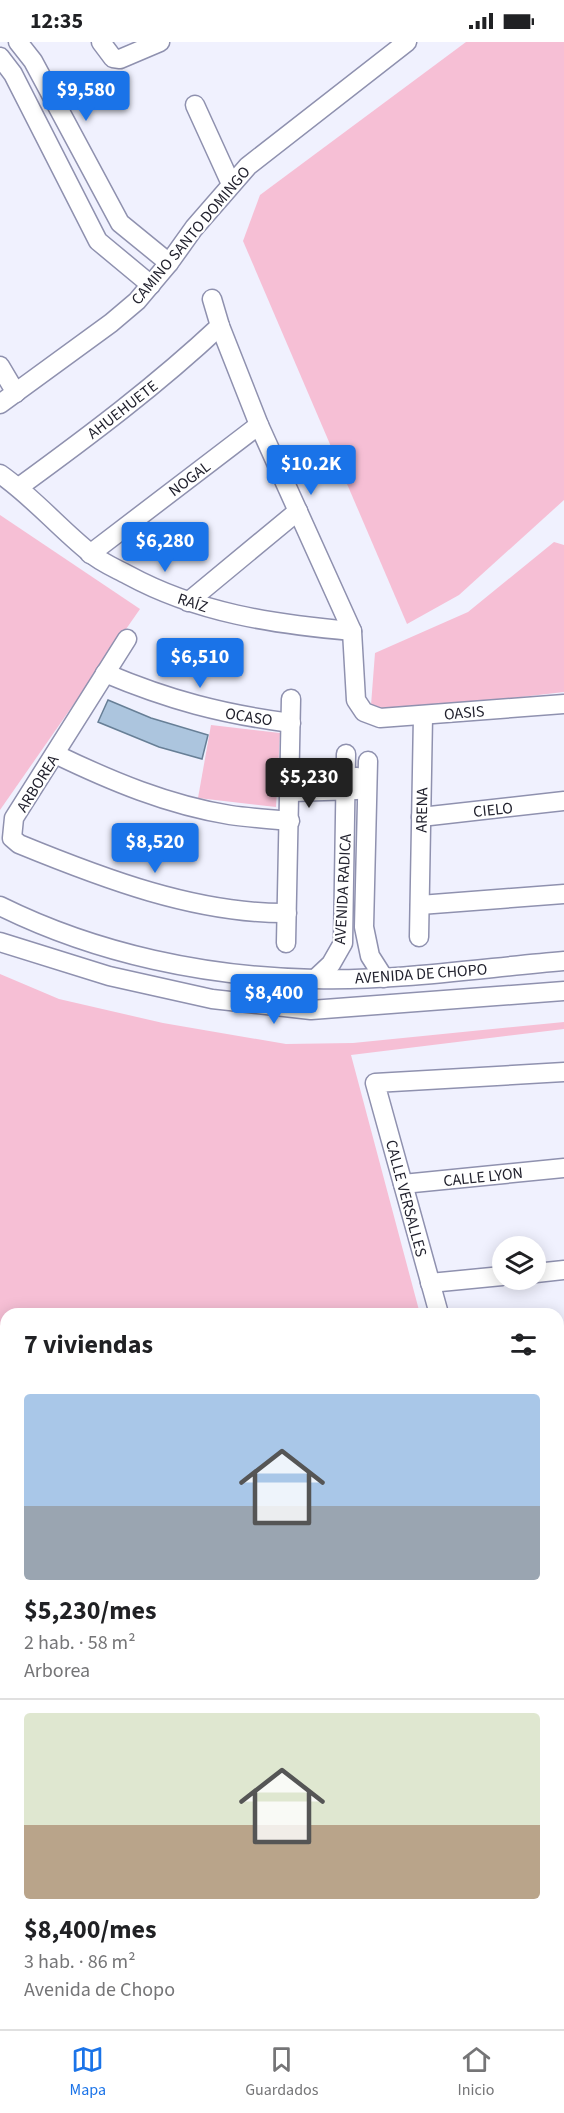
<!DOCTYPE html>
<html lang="es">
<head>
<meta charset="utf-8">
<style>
	body { margin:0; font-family:"Source Sans 3",sans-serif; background:#f6f6f6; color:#202124; height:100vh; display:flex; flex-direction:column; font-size:22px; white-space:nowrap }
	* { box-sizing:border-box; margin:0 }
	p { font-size:20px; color:#757577 }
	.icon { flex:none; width:33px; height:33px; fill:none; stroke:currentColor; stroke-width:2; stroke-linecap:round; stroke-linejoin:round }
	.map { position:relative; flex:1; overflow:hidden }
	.details { position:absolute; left:0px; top:1266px; width:564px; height:722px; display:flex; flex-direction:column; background:#fff; border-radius:18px 18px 0 0; box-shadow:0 3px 15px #0003 }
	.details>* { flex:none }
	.tools { position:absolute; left:492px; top:1194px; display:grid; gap:12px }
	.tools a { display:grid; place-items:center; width:54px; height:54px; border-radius:50%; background:#fff; box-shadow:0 3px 15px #0003; font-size:30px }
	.price { position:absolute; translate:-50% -51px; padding:0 14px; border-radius:6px; background:#1a73e8; color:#fff; font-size:20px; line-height:39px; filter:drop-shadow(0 2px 3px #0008) }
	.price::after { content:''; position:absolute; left:50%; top:36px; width:18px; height:14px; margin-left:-9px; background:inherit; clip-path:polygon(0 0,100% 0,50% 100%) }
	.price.current { background:#222; color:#fff }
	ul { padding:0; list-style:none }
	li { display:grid; align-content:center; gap:12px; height:318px; padding:0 24px }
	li+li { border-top:2px solid #e0e0e0 }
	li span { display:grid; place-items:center; height:186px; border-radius:6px; color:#555 }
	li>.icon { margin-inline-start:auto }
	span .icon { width:108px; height:108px; fill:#fffc; stroke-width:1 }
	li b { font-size:26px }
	h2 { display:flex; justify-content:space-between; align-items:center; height:72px; padding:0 24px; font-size:26px }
	.status { display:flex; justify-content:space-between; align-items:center; height:42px; padding:0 30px; background:#fff; direction:ltr }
	.status svg { height:16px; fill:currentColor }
	.tab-bar { display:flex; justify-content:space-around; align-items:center; height:84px; border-top:2px solid #e0e0e0; background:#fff; font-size:16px; color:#757577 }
	.tab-bar a { display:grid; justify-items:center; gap:3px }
	.tab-bar .current { color:#1a73e8 }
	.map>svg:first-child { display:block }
	.green { fill:#f6bfd5 }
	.building { fill:#acc5de; stroke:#677f96; stroke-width:1.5 }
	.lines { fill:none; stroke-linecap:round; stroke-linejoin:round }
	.minor-casing { stroke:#8f91af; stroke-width:21 }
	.major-casing { stroke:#a57fb4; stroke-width:26 }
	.minor { stroke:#fff; stroke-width:18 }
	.major { stroke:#f3d0fd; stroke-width:22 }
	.labels { text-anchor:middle; stroke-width:4.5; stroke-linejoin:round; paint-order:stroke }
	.street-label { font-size:16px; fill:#22222e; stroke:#fff }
</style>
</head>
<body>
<div class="status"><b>12:35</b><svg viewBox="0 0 49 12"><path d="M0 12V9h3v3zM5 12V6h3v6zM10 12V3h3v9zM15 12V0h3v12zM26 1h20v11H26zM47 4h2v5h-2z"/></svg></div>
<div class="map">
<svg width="564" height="1987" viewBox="0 0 564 1987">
	<rect width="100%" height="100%" fill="#f0f1fe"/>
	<g class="green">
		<path d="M466,0h98v458l-105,95 -52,29 -164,-383 17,-46z"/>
		<path d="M0,473l140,94 -140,201z"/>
		<path d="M554,500l10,3v147l-173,20 -20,-7 4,-52 93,-41z"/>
		<path d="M211,683l69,8 -4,74 -78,-9z"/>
		<path d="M0,932l59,25 104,24 123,21 67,-1 211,-21v7l-213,26 69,259h-414v508l-6,-1z"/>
		<path d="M558,1781l6,23v172l-6,-2z"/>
		<path d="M0,1868l6,2v112h357l14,5h-377z"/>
	</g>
	<path class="building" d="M108,658l43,18 57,17 -6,24 -43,-12 -61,-25z"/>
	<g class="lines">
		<defs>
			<g id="minor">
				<path d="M18,0l15,19 87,162 49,40"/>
				<path d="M101,0l12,16 7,1 40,-17"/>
				<path d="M0,15l13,17 85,167 53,44"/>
				<path d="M195,63l36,79"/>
				<path d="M212,257l8,27 39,99 93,206 4,69 8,12 16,6 184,-14"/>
				<path d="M0,324l16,27"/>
				<path d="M0,362l111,-81 26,-22 32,-38 25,-35 54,-62 159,-124"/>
				<path d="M0,432c33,23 58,53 89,78 11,10 26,16 39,23 70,38 145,49 224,56"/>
				<path d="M19,445c70,-51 138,-102 201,-161"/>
				<path d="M90,512l169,-129"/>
				<path d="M188,560l110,-91"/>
				<path d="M127,597l-113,179 -2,20 7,6c83,34 177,70 268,69"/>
				<path d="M105,631c64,27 117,41 186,50"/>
				<path d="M55,712c56,27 113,51 175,61 20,3 40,4 60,6"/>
				<path d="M368,719l-4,166 6,29 14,22"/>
				<path d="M291,737l66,-2"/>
				<path d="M291,750l66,-2"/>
				<path d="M421,775l143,-16"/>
				<path d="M420,863l144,-11"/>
				<path d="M0,864c97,48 207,71 315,73 84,2 166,-11 249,-18"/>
				<path d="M419,895l4,-221"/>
				<path d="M0,900l109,34 103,23 99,11 253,-19"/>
				<path d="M286,901l5,-244"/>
				<path d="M315,937l16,-15 12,-21 3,-189"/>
				<path d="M403,1142l161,-16"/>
				<path d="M536,1231l28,-3"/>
				<path d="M430,1241l72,-7"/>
				<path d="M439,1272l-64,-231 189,-11"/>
				<path d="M558,1332h6"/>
				<path d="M558,1437l6,-1"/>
				<path d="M558,1539h6"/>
				<path d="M558,1643l6,-2"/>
				<path d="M558,1714l6,23"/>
			</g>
			<g id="major">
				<path d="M0,1816l6,1"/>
				<path d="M0,1851l6,2"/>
				<path d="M412,1982l13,5"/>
				<path d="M498,1982l13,5"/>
			</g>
		</defs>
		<use href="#minor" class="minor-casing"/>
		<use href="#major" class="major-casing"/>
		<use href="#minor" class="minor"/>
		<use href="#major" class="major"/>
	</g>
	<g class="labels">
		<g class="street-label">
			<text transform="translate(190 193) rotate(-50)" y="6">CAMINO SANTO DOMINGO</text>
			<text transform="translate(122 367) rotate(-38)" y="6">AHUEHUETE</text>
			<text transform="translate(189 436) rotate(-37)" y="6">NOGAL</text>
			<text transform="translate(193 560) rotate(18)" y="6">RAÍZ</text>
			<text transform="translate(464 670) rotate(-5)" y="6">OASIS</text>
			<text transform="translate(249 674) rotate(9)" y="6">OCASO</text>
			<text transform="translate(37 741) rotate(-58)" y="6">ARBOREA</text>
			<text transform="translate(493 767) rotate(-6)" y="6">CIELO</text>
			<text transform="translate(421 768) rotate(-89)" y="6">ARENA</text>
			<text transform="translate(342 847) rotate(-87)" y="6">AVENIDA RADICA</text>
			<text transform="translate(421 931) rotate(-4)" y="6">AVENIDA DE CHOPO</text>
			<text transform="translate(483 1134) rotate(-6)" y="6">CALLE LYON</text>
			<text transform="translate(407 1156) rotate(75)" y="6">CALLE VERSALLES</text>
		</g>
	</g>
</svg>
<div class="tools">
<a><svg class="icon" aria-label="layers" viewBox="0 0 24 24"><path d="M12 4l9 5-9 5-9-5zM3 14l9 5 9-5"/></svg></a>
</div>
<b class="price" style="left:86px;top:80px">$9,580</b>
<b class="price" style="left:311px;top:454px">$10.2K</b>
<b class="price" style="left:165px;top:531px">$6,280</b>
<b class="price" style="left:200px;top:647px">$6,510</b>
<b class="price current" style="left:309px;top:767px">$5,230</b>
<b class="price" style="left:155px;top:832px">$8,520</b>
<b class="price" style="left:274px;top:983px">$8,400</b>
<section class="details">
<h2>7 viviendas<svg class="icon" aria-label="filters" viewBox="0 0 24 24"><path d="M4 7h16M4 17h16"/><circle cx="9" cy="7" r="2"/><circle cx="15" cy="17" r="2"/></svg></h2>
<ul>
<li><span style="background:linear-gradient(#a9c7e8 60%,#9aa5b1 0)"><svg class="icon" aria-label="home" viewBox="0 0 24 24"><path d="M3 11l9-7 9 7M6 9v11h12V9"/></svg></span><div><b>$5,230/mes</b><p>2 hab. · 58 m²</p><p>Arborea</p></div></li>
<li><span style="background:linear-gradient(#dfe7d0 60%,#b9a48a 0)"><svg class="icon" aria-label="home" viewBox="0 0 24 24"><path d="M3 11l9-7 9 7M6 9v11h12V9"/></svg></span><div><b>$8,400/mes</b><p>3 hab. · 86 m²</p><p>Avenida de Chopo</p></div></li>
</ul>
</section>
</div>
<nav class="tab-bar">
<a class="current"><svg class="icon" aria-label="map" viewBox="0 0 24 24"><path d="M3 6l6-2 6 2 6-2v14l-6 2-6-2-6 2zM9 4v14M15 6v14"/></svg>Mapa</a>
<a><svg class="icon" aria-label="saved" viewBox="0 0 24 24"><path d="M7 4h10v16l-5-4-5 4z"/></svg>Guardados</a>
<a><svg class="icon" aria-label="home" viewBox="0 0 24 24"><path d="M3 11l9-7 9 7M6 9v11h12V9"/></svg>Inicio</a>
</nav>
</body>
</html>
